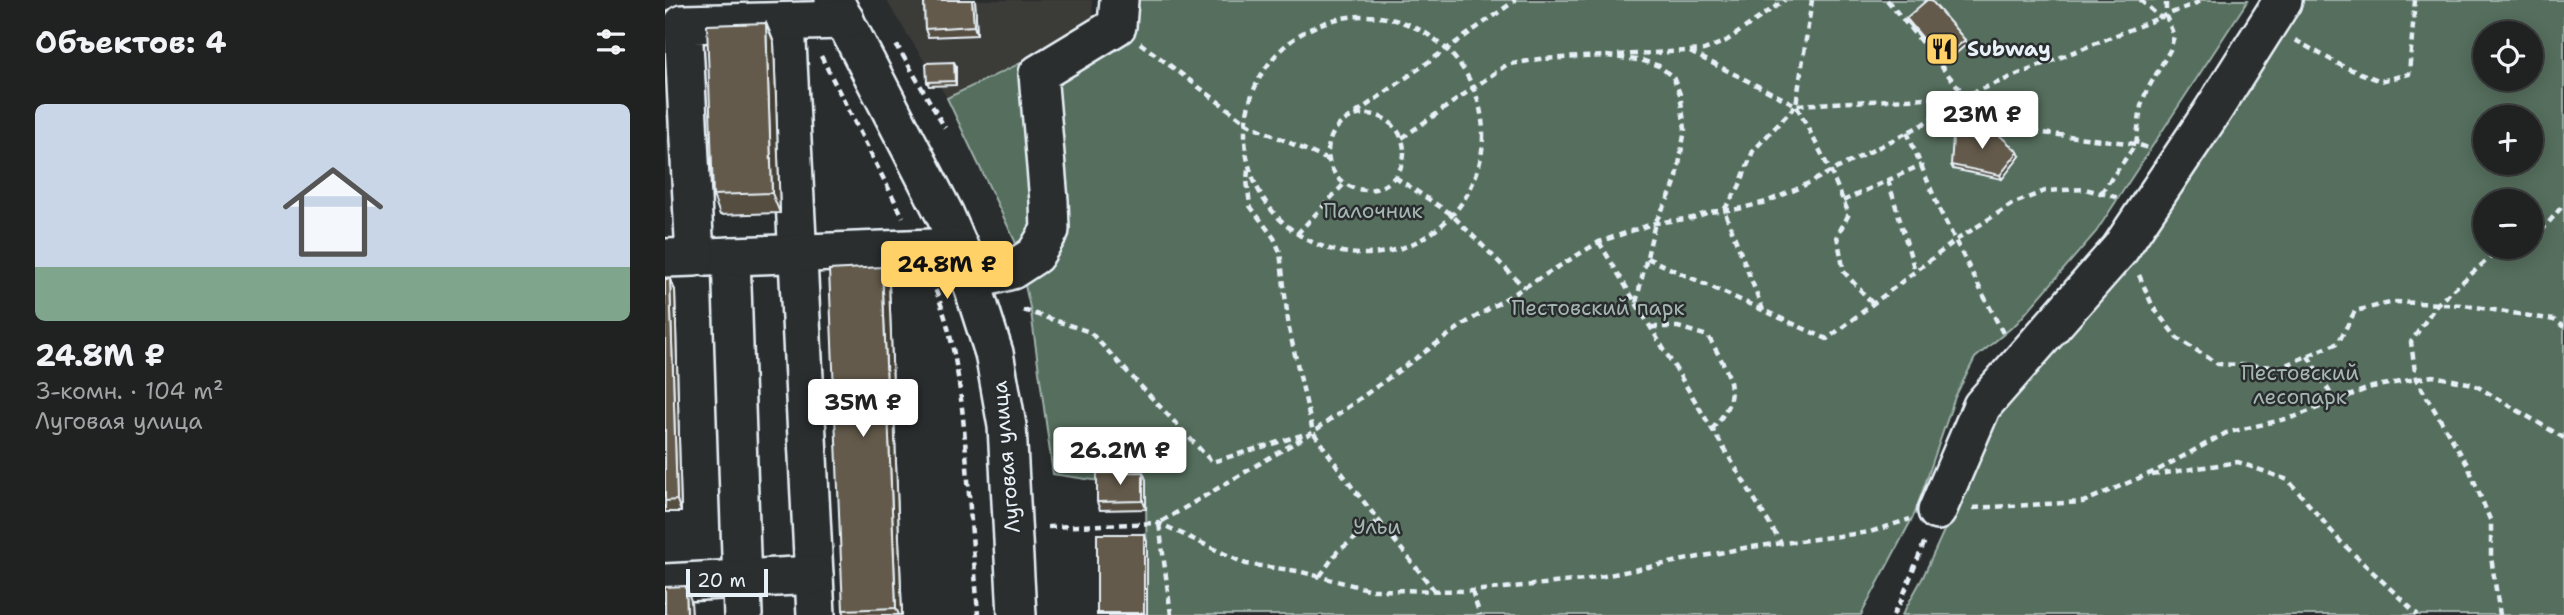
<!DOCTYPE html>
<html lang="ru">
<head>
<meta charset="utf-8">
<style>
	body { margin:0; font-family:"Shantell Sans",sans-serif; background:#2d2f2f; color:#f1f3f6; height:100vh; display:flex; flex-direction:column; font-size:26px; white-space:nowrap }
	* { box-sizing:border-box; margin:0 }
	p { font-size:23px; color:#a2a4a5 }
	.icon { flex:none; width:38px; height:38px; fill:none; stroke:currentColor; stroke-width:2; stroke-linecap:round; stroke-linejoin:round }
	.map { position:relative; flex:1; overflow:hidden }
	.details { display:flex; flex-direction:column; background:#202222; width:665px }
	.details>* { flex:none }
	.tools { position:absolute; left:1808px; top:21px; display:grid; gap:14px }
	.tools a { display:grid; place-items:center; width:70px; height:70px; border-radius:50%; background:#202222; box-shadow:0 4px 18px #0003,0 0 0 2px #3d3f40; font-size:35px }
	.scale { position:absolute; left:21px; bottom:18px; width:82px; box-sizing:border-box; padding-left:7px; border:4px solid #e8f1f8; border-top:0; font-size:19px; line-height:24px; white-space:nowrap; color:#e8f1f8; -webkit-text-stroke:5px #2a2d2e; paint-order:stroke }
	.price { position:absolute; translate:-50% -60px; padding:0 16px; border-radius:7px; background:#fff; color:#222; font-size:23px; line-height:46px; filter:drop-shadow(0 2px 4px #0008) }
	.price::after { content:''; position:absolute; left:50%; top:42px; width:21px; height:16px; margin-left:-10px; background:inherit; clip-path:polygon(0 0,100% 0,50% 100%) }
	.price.current { background:#ffd166; color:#111 }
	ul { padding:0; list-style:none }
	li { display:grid; align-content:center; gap:14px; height:371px; padding:0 35px }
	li+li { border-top:2px solid #3d3f40 }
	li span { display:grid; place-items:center; height:217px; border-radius:10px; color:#555 }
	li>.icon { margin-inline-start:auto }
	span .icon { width:126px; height:126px; fill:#fffc; stroke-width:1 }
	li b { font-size:30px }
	h2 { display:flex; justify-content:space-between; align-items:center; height:84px; padding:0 35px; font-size:30px }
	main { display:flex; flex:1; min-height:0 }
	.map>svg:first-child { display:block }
	.built { fill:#3b3a37 }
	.green { fill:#546e5d; stroke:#9eb0aa; stroke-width:2; fill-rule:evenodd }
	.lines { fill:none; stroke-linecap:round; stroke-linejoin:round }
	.minor-casing { stroke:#e8f1f8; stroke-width:42 }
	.path { stroke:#e8f1f8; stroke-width:4.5; stroke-dasharray:7 5; stroke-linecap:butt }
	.minor { stroke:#2a2d2e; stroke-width:37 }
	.wall { fill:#554d40; stroke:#e8f1f8; stroke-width:2 }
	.shaded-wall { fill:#453f34; stroke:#e8f1f8; stroke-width:2 }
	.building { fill:#635a4b; stroke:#e8f1f8; stroke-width:2 }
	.labels { text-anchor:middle; stroke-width:5; stroke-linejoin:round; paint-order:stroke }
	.poi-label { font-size:21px; font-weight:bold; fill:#e8f1f8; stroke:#2a2d2e; text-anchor:start }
	.park-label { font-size:21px; fill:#a5b6b2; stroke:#2a2d2e }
	.street-label { font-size:21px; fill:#e8f1f8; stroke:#2a2d2e }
</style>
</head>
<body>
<main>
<section class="details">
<h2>Объектов: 4<svg class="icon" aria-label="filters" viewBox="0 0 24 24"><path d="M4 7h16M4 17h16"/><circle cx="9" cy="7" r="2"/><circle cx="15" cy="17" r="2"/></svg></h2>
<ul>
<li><span style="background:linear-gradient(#c9d6e8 75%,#7fa58c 0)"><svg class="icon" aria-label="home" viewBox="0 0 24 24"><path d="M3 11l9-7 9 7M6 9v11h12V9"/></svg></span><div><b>24.8M ₽</b><p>3-комн. · 104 m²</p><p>Луговая улица</p></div></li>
</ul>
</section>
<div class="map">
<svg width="1899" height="615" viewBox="0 0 1899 615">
	<rect width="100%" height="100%" fill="#2a2d2e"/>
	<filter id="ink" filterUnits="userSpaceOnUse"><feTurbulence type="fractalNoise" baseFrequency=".0143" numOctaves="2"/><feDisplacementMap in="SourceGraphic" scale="14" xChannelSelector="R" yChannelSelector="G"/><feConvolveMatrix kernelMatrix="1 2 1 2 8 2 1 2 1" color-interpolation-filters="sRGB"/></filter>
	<g filter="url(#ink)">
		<path class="built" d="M221,0h206l2,26 -147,72z"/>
		<g class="green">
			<path d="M441,0h1142l-152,232 -79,91 -42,35 -20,39 -40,116 -54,102h-714l-1,-134h-46l-47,-7 -22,-162 -16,-71 -68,-143 158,-75z"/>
			<path d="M1632,0h267v615h-662l21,-38 76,-168zM1820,33h46v46h-46zM1820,117h46v46h-46zM1820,201h46v46h-46z"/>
		</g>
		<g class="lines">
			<defs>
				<g id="minor">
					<path d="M169,0l111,215 20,47 29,91 13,73 10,189"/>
					<path d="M121,22l30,593"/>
					<path d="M66,256l12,359"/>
					<path d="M42,257l252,-10"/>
					<path d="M0,258l30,-1 -12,-233 162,-4"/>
					<path d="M306,281l41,-11 23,-15 15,-25 -1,-29 -11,-127 79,-48 2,-26"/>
					<path d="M1272,511l45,-105 138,-157 92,-137 71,-112"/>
					<path d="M0,583l149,-8"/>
				</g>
			</defs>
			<use href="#minor" class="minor-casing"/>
			<g class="path">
				<path d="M1147,0l-16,105 34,65 19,44 -12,22 7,36 29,32"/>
				<path d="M1222,0l94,115 27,14 128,15 13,4"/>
				<path d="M1475,0l21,18"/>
				<circle cx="699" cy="135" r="119"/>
				<path d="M1630,40l49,27 37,14 28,-7 6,-74"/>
				<path d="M475,43l108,81 80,36"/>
				<path d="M230,49l3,-2 47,81"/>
				<path d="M1025,52l106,53 167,-9"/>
				<path d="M953,55l86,-5 22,-9 59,-41"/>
				<path d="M156,56l82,161"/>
				<path d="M691,113l160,-113"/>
				<circle cx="701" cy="152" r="38"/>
				<path d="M1242,132l34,81 62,120"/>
				<path d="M737,138l104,-73 33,-6 68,-3 37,5 15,5 14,11 7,17 5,35 -8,48 -5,14 -17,32 -19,80"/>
				<path d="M583,170l-1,10 3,26 24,32 6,14 9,77 24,103 39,55 82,103"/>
				<path d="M730,177l56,37 73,73"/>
				<path d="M1223,180l27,91"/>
				<path d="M1436,193l35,-49 5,-38 5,-14 24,-42 4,-14 -8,-20v-16"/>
				<path d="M1178,201l78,-36"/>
				<path d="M632,234l47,-50"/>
				<path d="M1866,237l8,-3 25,-30"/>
				<path d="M934,242l182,301"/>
				<path d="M982,258l180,81 128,-98 57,-37 33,-13 40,-2 34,9"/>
				<path d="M1474,275l14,32 24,31 41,26 63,3 57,-24 17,-32 39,-9 70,3 90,15 10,7"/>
				<path d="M266,279c28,63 32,133 37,201 3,45 7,90 10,135"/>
				<path d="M358,310l67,22 122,130 93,-28"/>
				<path d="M1098,310l-39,-100 15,-23 14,-36 43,-46"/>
				<path d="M986,327h27l30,9c20,36 37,56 5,92"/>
				<path d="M1643,356l27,45"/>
				<path d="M1487,475l86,-13 50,18 52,61 78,74"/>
				<path d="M1308,508l110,-6 75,-32 68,-37 68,-16 78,-30 61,-11 40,8 91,54"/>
				<path d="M383,527l111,-4 87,41 52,7 73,19 101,1 112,-11 160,-32 126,-16 40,-13"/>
				<path d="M655,576l17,-24 41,-31"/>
				<path d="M807,591l8,24"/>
				<path d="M506,615l-12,-92 154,-91 151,-108 135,-82 56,-19 38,-5 16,-6 29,-3 28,-7 31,-13 123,-63 44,-30 240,-96"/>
				<path d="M1228,615l8,-14 25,-63"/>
				<path d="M1835,615l-9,-58v-35l-23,-56 -52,-87 -5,-37 26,-38 65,-57"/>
			</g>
			<use href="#minor" class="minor"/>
		</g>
		<g class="wall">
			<path d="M259,0h51l2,35 -49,2 -3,-8z"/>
			<path d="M1241,18l61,26 -24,20 -36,-42z"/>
			<path d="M101,23l8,20 6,170 -60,2 -7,-20z"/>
			<path d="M291,66v19l-27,1 -2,-4z"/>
			<path d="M1308,139l47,17 -18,23 -49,-10 -2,-4z"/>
			<path d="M217,267l7,18 13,330h-57l-2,-5z"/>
			<path d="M0,279l10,11 6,222h-16z"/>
			<path d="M478,472l3,8v29l-46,1 -3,-8z"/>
			<path d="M479,534l3,8v73h-50v-2z"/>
		</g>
		<g class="shaded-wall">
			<path d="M307,0h3l2,35 -3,-9z"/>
			<path d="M101,23l8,20 6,170 -8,-20z"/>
			<path d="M1300,40l2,4 -24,20 -2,-4z"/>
			<path d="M289,62l2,4v19l-1,-4z"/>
			<path d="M1353,152l2,4 -18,23 -2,-4z"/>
			<path d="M217,267l7,18 13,330h-3l-3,-7z"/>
			<path d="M5,279l5,11 6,222 -4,-12z"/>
			<path d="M478,472l3,8v29l-3,-8z"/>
			<path d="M479,534l3,8v73h-2l-1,-2z"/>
			<path d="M21,586l5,15 1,14h-5z"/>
		</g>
		<g class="building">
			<path d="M259,0h48l2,26 -49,3z"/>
			<path d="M1262,0h4l34,40 -24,20 -35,-42z"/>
			<path d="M101,23l6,170 -59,2 -6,-170z"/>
			<path d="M289,62l1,19 -28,1 -1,-19z"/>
			<path d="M1321,123l32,29 -18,23 -49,-10 3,-41 19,15z"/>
			<path d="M217,267l14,341 -53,2 -14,-340z"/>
			<path d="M0,279h5l7,221 -12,1z"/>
			<path d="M478,472v29l-46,1v-29z"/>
			<rect x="432" y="534" width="47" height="79"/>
			<path d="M21,586l1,29h-22v-28z"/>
		</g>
	</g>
	<defs>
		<symbol id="restaurant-square" viewBox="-11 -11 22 22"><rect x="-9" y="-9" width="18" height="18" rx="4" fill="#ffd166" stroke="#2a2d2e"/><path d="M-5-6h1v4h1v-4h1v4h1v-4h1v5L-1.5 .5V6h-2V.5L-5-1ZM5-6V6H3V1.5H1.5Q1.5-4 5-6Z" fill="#111"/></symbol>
	</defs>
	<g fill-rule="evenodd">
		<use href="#restaurant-square" x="1258" y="30" width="38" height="38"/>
	</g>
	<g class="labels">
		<g class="poi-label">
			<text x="1302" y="56">Subway</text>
		</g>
		<g class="park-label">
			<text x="708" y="218">Палочник</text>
			<text x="933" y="315">Пестовский парк</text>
			<text x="1635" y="380">Пестовский<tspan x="1635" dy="24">лесопарк</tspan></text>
			<text x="712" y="534">Ульи</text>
		</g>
		<g class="street-label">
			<text transform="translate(341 457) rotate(-95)" y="7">Луговая улица</text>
		</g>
	</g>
</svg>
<div class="tools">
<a><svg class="icon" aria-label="locate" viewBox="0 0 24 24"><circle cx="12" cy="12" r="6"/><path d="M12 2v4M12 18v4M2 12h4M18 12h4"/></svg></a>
<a>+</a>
<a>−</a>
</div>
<div class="scale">20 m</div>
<b class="price" style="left:1317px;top:151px">23M ₽</b>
<b class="price current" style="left:282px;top:301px">24.8M ₽</b>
<b class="price" style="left:198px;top:439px">35M ₽</b>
<b class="price" style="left:455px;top:487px">26.2M ₽</b>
</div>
</main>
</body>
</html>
